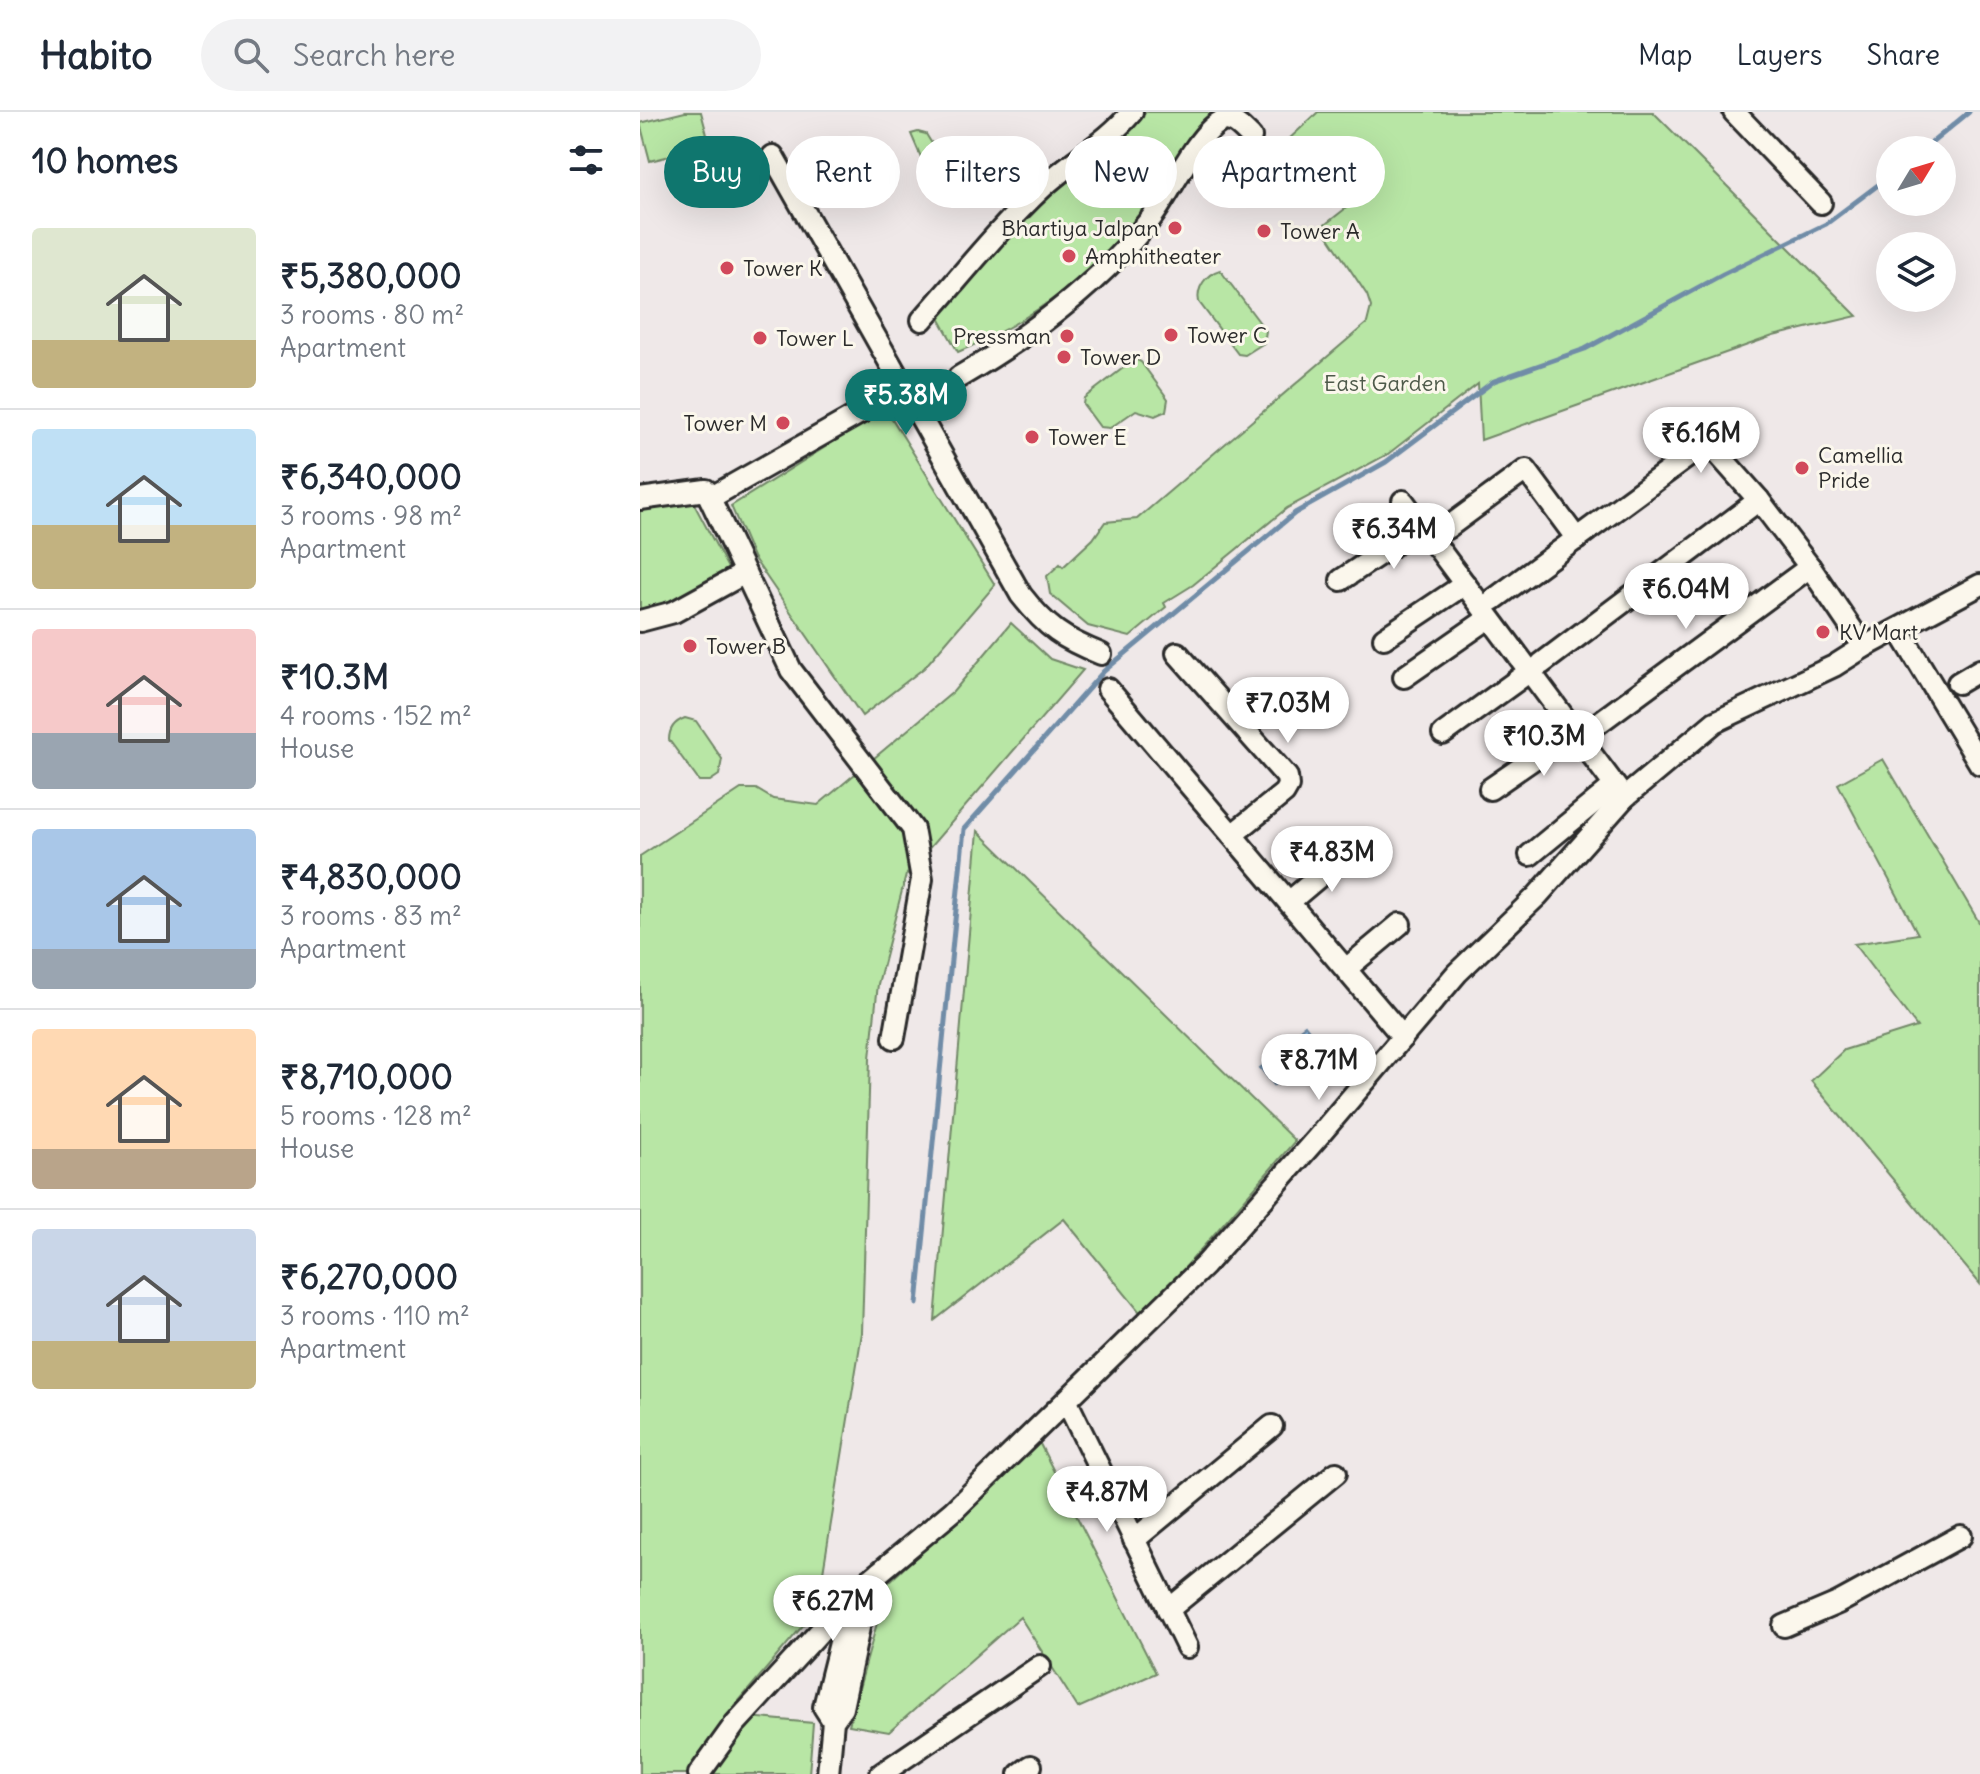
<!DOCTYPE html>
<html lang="en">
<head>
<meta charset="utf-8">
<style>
	body { margin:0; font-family:Delius,sans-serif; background:#f2f2f3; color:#1f2937; height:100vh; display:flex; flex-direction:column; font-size:30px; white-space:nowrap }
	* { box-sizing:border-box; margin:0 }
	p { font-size:26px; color:#747a83 }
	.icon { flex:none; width:44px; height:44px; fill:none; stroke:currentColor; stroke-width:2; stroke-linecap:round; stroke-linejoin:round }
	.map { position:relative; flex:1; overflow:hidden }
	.drawer { display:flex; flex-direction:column; background:#fff; width:640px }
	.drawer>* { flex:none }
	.banner { position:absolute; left:24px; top:24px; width:760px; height:72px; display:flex; gap:16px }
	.needle { width:52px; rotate:52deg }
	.tools { position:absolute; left:1236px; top:24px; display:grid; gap:16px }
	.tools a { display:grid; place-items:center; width:80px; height:80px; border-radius:50%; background:#fff; box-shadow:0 8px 32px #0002; font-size:40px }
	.price { position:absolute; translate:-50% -68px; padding:0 18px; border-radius:28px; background:#fff; color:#222; font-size:26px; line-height:52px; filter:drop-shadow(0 2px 4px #0008) }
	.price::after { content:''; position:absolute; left:50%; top:48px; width:24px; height:18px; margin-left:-12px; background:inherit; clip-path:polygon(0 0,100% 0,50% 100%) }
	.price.selected { background:#0f766e; color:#fff }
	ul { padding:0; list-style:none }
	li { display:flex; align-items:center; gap:24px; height:200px; padding:0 32px }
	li+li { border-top:2px solid #e0e1e3 }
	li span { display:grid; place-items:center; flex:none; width:224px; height:160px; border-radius:8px; color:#555 }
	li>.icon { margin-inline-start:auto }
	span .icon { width:96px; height:96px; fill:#fffc; stroke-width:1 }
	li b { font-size:34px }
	h2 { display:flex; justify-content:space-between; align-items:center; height:96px; padding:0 32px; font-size:34px }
	.tag { padding:0 28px; border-radius:36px; background:#fff; box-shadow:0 8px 32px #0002; font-size:28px; line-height:72px }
	.tag.selected { background:#0f766e; color:#fff }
	header { display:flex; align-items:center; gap:48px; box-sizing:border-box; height:112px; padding:0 40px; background:#fff; border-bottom:2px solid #e0e1e3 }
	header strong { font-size:38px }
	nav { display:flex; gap:44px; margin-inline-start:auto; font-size:28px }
	.search { width:560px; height:72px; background:#f2f2f3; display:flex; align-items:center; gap:20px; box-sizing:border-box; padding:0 28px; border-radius:44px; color:#747a83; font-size:30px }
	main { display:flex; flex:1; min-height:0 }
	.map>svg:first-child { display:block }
	.green { fill:#b8e6a5; stroke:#728868; stroke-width:2 }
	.water { fill:url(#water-waves); stroke:#6f8ca7; stroke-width:2 }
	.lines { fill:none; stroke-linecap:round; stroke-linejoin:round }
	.stream { stroke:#6f8ca7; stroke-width:5 }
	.minor-tunnel { stroke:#c8c2c2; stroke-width:20; stroke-dasharray:20 10; stroke-linecap:butt }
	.minor-casing { stroke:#2b2b2b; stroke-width:26 }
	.minor { stroke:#fbf7ec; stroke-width:20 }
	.poi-dot { fill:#d1495b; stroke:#fbf7ec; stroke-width:3 }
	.labels { text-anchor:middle; stroke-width:6; stroke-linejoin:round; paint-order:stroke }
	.poi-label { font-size:22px; fill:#2b2b2b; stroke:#fbf7ec; text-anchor:start }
	.park-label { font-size:22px; fill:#4e5a4a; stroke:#fbf7ec }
</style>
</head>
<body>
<header>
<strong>Habito</strong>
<div class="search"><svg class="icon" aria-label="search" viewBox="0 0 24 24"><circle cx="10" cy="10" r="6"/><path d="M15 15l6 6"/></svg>Search here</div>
<nav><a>Map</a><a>Layers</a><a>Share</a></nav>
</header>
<main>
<section class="drawer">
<h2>10 homes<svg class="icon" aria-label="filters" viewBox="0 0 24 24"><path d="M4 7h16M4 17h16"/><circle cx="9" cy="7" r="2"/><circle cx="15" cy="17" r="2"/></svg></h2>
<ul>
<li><span style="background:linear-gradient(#dfe7d0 70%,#c2b280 0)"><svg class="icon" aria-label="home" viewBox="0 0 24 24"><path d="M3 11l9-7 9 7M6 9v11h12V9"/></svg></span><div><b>₹5,380,000</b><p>3 rooms · 80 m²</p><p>Apartment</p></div></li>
<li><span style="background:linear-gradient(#bfe0f5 60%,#c2b280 0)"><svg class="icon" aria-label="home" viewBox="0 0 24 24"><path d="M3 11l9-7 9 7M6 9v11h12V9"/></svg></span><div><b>₹6,340,000</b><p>3 rooms · 98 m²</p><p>Apartment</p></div></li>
<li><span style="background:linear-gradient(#f6c9c9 65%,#9aa5b1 0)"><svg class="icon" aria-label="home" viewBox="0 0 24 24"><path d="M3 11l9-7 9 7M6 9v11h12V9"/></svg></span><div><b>₹10.3M</b><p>4 rooms · 152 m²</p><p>House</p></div></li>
<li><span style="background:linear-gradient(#a9c7e8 75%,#9aa5b1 0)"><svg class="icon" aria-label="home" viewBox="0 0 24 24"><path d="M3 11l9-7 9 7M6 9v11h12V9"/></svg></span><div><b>₹4,830,000</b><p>3 rooms · 83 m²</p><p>Apartment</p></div></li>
<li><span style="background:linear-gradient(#ffd9b3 75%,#b9a48a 0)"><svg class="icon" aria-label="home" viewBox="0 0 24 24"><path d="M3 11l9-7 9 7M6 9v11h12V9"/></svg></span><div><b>₹8,710,000</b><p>5 rooms · 128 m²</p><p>House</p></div></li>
<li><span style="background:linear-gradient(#c9d6e8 70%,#c2b280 0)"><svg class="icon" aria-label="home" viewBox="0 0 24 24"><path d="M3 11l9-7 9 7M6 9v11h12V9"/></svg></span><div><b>₹6,270,000</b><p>3 rooms · 110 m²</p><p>Apartment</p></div></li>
</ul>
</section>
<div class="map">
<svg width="1340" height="1662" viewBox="0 0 1340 1662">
	<defs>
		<pattern id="water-waves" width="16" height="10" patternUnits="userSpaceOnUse" patternTransform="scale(2)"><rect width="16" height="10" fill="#9dcdf9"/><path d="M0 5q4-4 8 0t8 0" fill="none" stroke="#87b0d6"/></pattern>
	</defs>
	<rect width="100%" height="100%" fill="#efe8e8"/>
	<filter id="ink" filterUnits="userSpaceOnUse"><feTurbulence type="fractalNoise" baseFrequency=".0125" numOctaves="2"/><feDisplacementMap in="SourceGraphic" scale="16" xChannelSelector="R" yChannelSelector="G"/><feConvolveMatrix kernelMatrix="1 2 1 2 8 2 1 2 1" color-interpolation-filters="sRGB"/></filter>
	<g filter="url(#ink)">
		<g class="green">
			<path d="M45,0h16l9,34 -60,15 -10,-38z"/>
			<path d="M506,0h73c-14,13 -28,25 -39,39 -16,21 -28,46 -44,67 -47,61 -107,104 -178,134l-19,-34c35,-42 69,-83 109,-120 31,-29 72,-52 98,-86z"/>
			<path d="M678,0h335l204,204 -84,20 -292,104 -3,-56 -90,70 -101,54 -94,77 -29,18 2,4 -36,30 -42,-11 -38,-32 -3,-18 13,-12 3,3 30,-28 12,-17 32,-3 230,-196 4,-16 -4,-12 -45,-68 28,-22 -62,-65z"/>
			<path d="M278,20l8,2 26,42 -7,11 -9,5 -25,-58z"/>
			<path d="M580,158l46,61 -2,12 -19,12 -7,-1 -39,-52c-3,-14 7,-28 21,-32z"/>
			<path d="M495,247l6,3 27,37 -2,12 -11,5 -19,-6 -26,18 -10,-1 -17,-23 1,-6z"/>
			<path d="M246,297l109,176 -71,83 -62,48 -109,-159 -22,-51z"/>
			<path d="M53,390l36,68 -63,33 -26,6v-98z"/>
			<path d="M371,511l39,36 33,11 -177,205 -28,109 -8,74 -8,275 -45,276 -90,106 86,8 -4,51h-169v-918l101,-67h15l17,10 45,6 135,-113z"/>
			<path d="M45,606l11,3 26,38 -3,16 -9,6h-11l-30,-41c0,-11 5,-18 16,-22z"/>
			<path d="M1243,647l97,165v360l-169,-203 33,-31 73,-23 -63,-83 64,-10 -80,-150z"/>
			<path d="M338,719l317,310 -152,175 -79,-97 -129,101z"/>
			<path d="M399,1330l117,231 -78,35 -58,-91 -131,115 -40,-7 39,-142z"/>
		</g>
		<g class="water">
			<path d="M665,913l22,29 -23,17 -22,-28z"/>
			<path d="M636,943l14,17 -16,13 -14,-17z"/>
		</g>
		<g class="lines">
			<g class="stream">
				<path d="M1283,38l46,-38"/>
				<path d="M277,1192l47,-475 140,-158 191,-158 91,-51 108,-81 91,-32 138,-75 103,-50 64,-48"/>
			</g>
			<path class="minor-tunnel" d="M222,300l97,-35"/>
			<defs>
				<g id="minor">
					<path d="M1094,0l87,91"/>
					<path d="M133,44l248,439c26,33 42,44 80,59"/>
					<path d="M282,208c40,-45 77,-92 121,-133 28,-26 64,-45 89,-75"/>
					<path d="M319,265c71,-41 138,-91 190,-156 19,-23 47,-86 71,-99 12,-7 23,8 31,15"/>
					<path d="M70,386l152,-86"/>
					<path d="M0,387l66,-9 85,180 122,159 9,50 -28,159"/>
					<path d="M763,389l221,297"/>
					<path d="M807,416l79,-58 51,69"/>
					<path d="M701,468l81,-54"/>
					<path d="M853,488l208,-153 10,-1 48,54 51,67 54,80"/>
					<path d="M0,509l34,-9 71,-39"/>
					<path d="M1259,518l81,134"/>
					<path d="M744,526l81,-54"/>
					<path d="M537,541l110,124 1,9 -4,7 -52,42"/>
					<path d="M901,552l218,-164"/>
					<path d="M764,565l85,-59"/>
					<path d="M1318,571l22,-13"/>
					<path d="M468,577l295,348"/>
					<path d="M949,618l221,-163"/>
					<path d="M803,622l87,-63"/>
					<path d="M850,677l84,-58"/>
					<path d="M890,743l84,-69"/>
					<path d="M649,790l58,-49"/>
					<path d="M706,857l54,-45"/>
					<path d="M427,1290l120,245"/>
					<path d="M494,1428l138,-114"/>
					<path d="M528,1498l168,-137"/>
					<path d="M1144,1514l54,-23 123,-67"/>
					<path d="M193,1609l-9,-14 26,-104"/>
					<path d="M59,1662l36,-50 123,-134 95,-79 252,-246 112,-127 140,-165 80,-77 87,-98 91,-76 119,-56 30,-19 116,-62"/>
					<path d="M188,1662l5,-53 9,-13 27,-128"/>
					<path d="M241,1662l159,-108"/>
					<path d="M380,1662l11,-8"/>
				</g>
			</defs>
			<use href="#minor" class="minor-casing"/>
			<use href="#minor" class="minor"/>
		</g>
	</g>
	<g class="poi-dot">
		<circle cx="535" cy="116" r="8"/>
		<circle cx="624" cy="119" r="8"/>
		<circle cx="429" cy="144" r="8"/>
		<circle cx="87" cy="156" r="8"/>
		<circle cx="531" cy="223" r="8"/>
		<circle cx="427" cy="224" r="8"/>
		<circle cx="120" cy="226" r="8"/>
		<circle cx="424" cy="245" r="8"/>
		<circle cx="143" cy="311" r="8"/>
		<circle cx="392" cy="325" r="8"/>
		<circle cx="1162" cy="356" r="8"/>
		<circle cx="1183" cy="520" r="8"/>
		<circle cx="50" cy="534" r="8"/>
	</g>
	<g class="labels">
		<g class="poi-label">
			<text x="519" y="124" text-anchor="end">Bhartiya Jalpan</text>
			<text x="640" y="127">Tower A</text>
			<text x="445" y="152">Amphitheater</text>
			<text x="103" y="164">Tower K</text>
			<text x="547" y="231">Tower C</text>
			<text x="411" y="232" text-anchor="end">Pressman</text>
			<text x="136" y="234">Tower L</text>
			<text x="440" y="253">Tower D</text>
			<text x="127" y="319" text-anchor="end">Tower M</text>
			<text x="408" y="333">Tower E</text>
			<text x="1178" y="351">Camellia<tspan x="1178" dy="25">Pride</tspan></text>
			<text x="1199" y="528">KV Mart</text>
			<text x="66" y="542">Tower B</text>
		</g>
		<g class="park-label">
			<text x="745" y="279">East Garden</text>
		</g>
	</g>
</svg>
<div class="tools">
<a><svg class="needle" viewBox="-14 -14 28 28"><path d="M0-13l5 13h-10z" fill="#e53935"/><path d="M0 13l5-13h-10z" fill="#747a83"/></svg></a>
<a><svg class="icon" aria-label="layers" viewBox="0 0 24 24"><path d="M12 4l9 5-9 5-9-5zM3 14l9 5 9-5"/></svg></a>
</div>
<b class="price selected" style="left:266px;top:325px">₹5.38M</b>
<b class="price" style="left:1061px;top:363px">₹6.16M</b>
<b class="price" style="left:754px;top:459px">₹6.34M</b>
<b class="price" style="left:1046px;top:519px">₹6.04M</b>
<b class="price" style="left:648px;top:633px">₹7.03M</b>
<b class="price" style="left:904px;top:666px">₹10.3M</b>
<b class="price" style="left:692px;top:782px">₹4.83M</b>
<b class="price" style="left:679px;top:990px">₹8.71M</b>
<b class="price" style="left:467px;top:1422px">₹4.87M</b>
<b class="price" style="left:193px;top:1531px">₹6.27M</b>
<div class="banner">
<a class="tag selected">Buy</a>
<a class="tag">Rent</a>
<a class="tag">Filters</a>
<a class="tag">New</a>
<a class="tag">Apartment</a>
</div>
</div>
</main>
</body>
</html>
